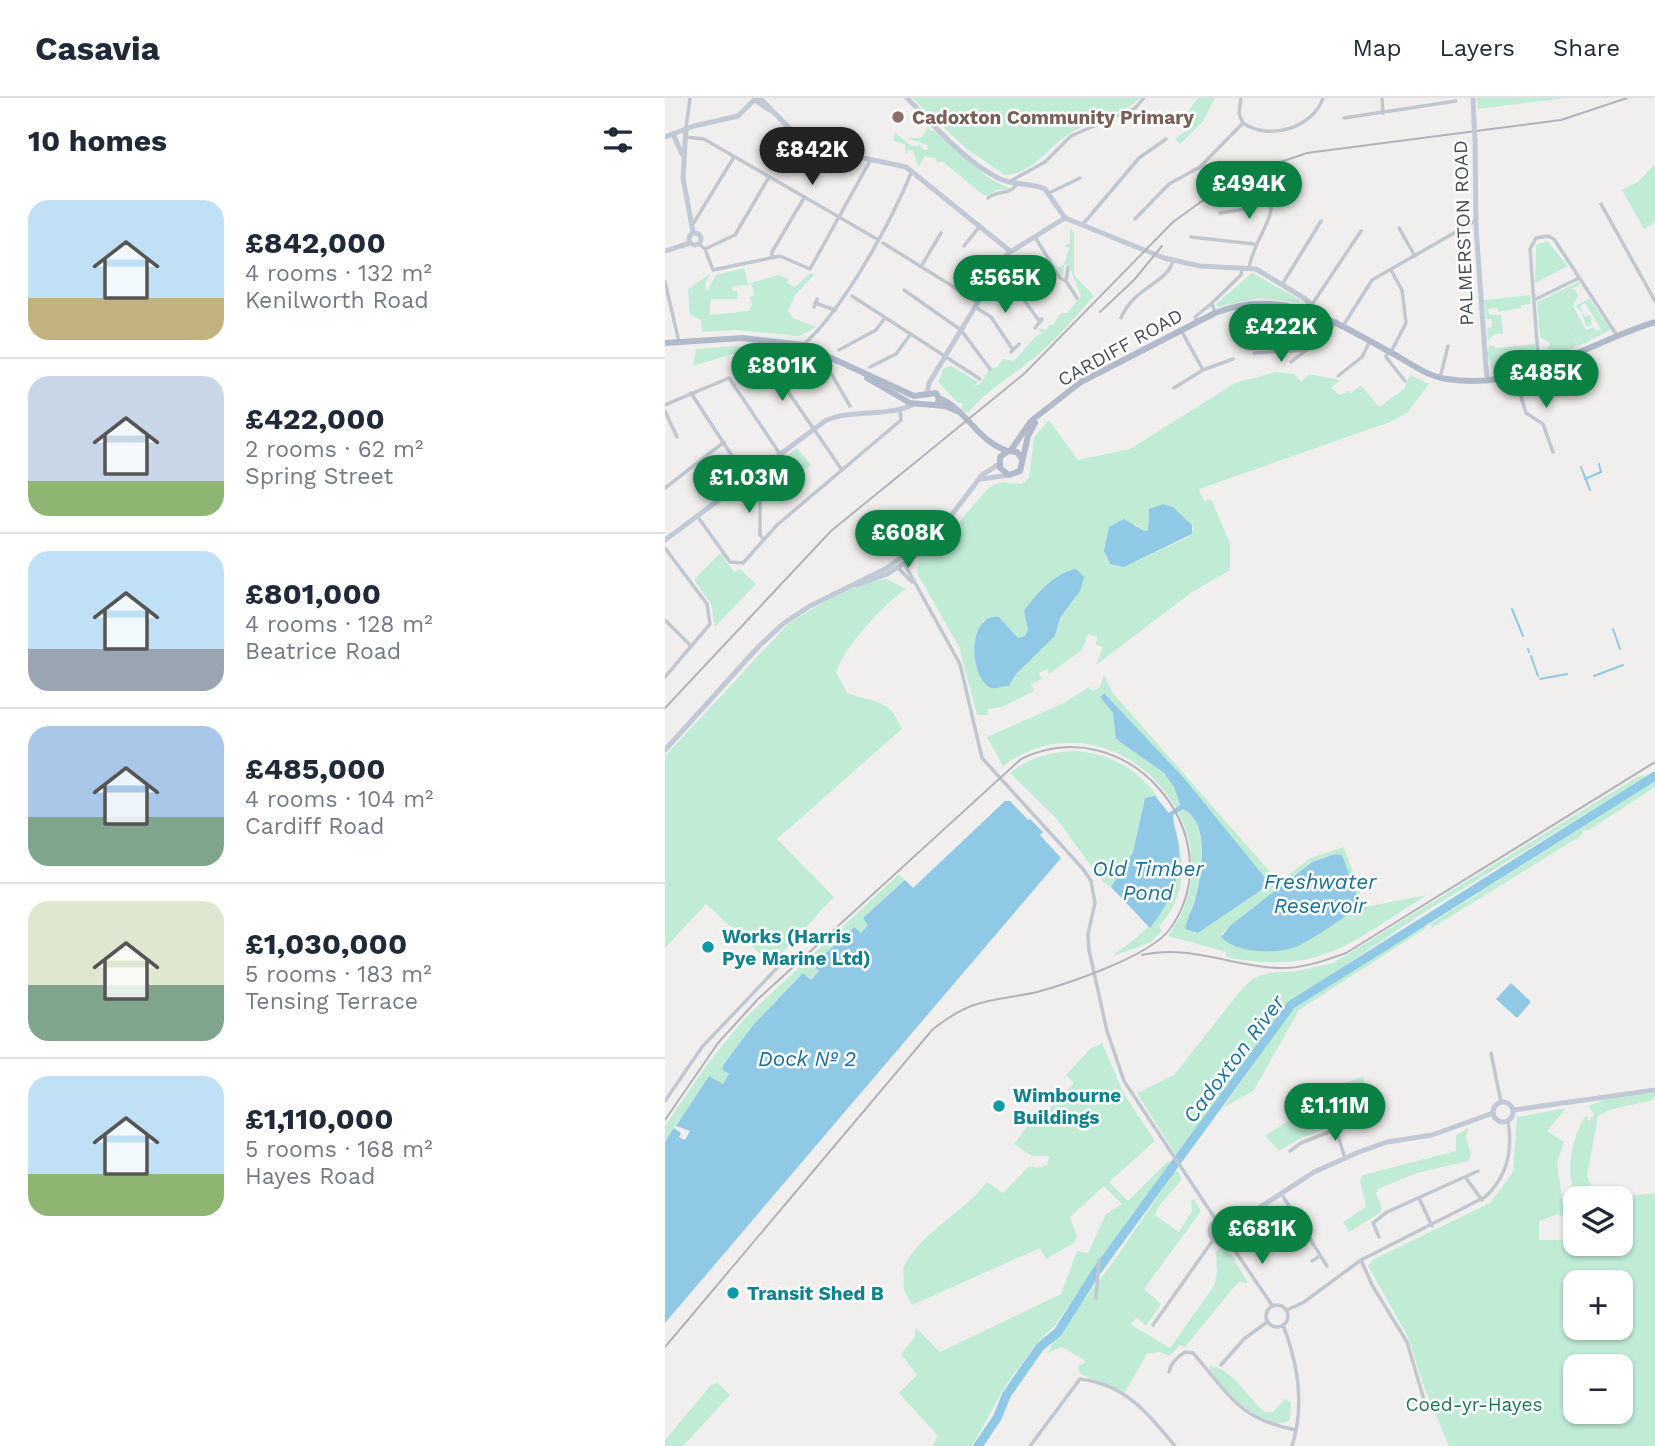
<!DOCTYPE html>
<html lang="en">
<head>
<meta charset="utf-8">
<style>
	body { margin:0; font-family:"Work Sans",sans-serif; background:#f2f2f3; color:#1f2937; height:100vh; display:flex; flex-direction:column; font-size:26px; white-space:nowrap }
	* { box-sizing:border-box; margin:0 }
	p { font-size:23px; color:#747a83 }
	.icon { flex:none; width:38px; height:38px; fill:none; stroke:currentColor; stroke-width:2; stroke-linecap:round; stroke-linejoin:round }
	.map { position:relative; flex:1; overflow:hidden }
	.sheet { display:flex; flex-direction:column; background:#fff; width:665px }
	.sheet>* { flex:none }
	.buttons { position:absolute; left:898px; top:1088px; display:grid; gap:14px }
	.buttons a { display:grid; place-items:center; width:70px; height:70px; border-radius:14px; background:#fff; box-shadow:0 2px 5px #0004; font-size:35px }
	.price { position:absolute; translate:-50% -60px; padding:0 16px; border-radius:24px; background:#0b8043; color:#fff; font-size:23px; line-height:46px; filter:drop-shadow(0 2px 4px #0008) }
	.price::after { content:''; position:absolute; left:50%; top:42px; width:21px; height:16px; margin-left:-10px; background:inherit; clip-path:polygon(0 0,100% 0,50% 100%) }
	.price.on { background:#222; color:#fff }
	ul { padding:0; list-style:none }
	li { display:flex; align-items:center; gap:21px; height:175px; padding:0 28px }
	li+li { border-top:2px solid #e0e1e3 }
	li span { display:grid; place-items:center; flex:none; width:196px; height:140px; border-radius:21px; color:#555 }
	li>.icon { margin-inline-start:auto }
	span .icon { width:84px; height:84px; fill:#fffc; stroke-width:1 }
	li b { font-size:30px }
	h2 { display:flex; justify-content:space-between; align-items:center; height:84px; padding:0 28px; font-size:30px }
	header { display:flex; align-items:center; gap:42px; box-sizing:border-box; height:98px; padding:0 35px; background:#fff; border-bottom:2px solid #e0e1e3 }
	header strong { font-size:33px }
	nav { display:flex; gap:38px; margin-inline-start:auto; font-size:24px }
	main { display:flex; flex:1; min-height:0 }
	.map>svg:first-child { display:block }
	.green { fill:#c0ecd6; fill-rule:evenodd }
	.water { fill:#90c9e6 }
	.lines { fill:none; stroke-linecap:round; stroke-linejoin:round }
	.stream { stroke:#90c9e6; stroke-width:2 }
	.river { stroke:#90c9e6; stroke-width:9 }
	.street { stroke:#c0c7cf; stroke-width:3.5 }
	.secondary { stroke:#c2c9d6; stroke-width:5 }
	.primary { stroke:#b0bacb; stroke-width:6 }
	.rail { stroke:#b1b3b8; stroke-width:2 }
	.secondary-bridge { stroke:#c2c9d6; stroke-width:5 }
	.education-dot { fill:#8d6e63; stroke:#fff; stroke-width:2.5 }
	.culture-dot { fill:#0f9aa8; stroke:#fff; stroke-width:2.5 }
	.labels { text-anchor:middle; stroke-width:5; stroke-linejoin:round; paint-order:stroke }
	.education-label { font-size:19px; font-weight:bold; fill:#785e54; stroke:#fff; text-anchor:start }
	.street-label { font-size:19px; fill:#484f5a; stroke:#fff }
	.culture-label { font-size:19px; font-weight:bold; fill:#0d838f; stroke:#fff; text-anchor:start }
	.park-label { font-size:19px; fill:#1d7755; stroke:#fff }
	.water-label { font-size:21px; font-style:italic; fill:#16719f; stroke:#fff }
</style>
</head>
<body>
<header>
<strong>Casavia</strong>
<nav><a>Map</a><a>Layers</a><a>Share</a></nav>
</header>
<main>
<section class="sheet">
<h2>10 homes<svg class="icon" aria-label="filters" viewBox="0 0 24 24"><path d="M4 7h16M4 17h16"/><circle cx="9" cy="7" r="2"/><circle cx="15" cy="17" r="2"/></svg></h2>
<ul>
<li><span style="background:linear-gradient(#bfe0f5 70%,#c2b280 0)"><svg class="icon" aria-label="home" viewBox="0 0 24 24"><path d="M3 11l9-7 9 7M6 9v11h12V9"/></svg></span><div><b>£842,000</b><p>4 rooms · 132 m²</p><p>Kenilworth Road</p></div></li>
<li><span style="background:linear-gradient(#c9d6e8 75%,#8fb573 0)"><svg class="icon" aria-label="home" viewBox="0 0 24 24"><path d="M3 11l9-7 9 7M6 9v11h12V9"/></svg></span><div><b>£422,000</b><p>2 rooms · 62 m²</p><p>Spring Street</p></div></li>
<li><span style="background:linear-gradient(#bfe0f5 70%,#9aa5b1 0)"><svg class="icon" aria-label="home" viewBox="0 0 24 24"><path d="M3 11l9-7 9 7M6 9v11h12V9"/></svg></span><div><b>£801,000</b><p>4 rooms · 128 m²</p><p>Beatrice Road</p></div></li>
<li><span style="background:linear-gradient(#a9c7e8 65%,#7fa58c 0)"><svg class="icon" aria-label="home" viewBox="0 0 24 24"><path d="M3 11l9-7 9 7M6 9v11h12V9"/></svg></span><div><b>£485,000</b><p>4 rooms · 104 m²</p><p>Cardiff Road</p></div></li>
<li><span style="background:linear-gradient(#dfe7d0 60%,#7fa58c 0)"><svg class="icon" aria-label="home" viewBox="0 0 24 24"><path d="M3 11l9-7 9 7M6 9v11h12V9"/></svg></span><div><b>£1,030,000</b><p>5 rooms · 183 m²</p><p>Tensing Terrace</p></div></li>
<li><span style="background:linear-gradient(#bfe0f5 70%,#8fb573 0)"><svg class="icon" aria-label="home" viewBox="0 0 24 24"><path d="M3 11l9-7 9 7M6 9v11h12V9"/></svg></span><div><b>£1,110,000</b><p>5 rooms · 168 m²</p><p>Hayes Road</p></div></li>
</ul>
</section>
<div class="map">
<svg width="990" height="1348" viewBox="0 0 990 1348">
	<rect width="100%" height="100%" fill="#f1efee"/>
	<g class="green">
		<path d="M247,0h228c-17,17 -47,22 -68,34 -24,13 -34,40 -67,43l-38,-26z"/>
		<path d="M533,0h17l-12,23 -23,23 -5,-5 19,-15 -14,-2z"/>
		<path d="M812,0h90l-89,11z"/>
		<path d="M263,28l2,5 3,-1 56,48 21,11 -13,1 -11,6 -4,-2 -40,-33 -5,2 -1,-5 -11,-2 -7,11 -5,-16 -4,-1 -3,4 -1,-10 -12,-3 2,-8 17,13 9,-1 3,5 4,-1 -1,-4 -20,-7h14z"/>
		<path d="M990,66v58l-11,7 -22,-39 16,-8z"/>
		<path d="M405,130l4,5v42l20,21c-19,21 -37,43 -60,62 -19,16 -52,35 -65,55l-9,-2 3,-7 -6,-2 -19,-20 6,-14 7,-2 27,16 -5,5 8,-4 8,-14 8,-2 6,-8 11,2 23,-26 5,-1 -4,-6 9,2 1,-5h5l8,-12h6l14,-17 -13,-32 -4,2 -1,11 -6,-9 7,-3 5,-17 -5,-2 6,-3z"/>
		<path d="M882,143l21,25 -33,17 1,-38z"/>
		<path d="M79,170l4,16 30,-9 11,4 -2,4 8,4 15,-14 4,2 -18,19 -8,16 5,8 24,9 -18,9 -63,-6 -34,2 -1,-12 -11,-5 -2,-26 22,-15 -5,11 2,6 9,-16zM87,186l2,12 -5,1 3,7 -3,7 -40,4 2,-16h27l-1,-8h-4l-2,-4z"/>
		<path d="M587,175l47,26v3l-40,-4 -41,9 -2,-3z"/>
		<path d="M913,184l2,3 -9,4h4l3,7 -5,10 11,21 3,3 6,-3 3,4 5,-2 -16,-26 -5,3 5,11 5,-2 2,10 -6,2 -4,-15 -7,-6 14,-7 22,31 -19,9 -2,-3 1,4 -13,6 -10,-19 9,19 -15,8 -5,-2 -10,11 -6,-2v-9l6,-1 3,-8 -10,-6 -3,-35z"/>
		<path d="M865,197l1,9 -10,1v3l-23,4v-4l-10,1 1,6h12l2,19h-9l-6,7 -1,-12 5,-3v-7h-6l-2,-19z"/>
		<path d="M608,209l43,12 4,6v11l-7,7 -11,-14 -37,5 -9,-26z"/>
		<path d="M870,246v22l-34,7 -9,-4 -5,-16 3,-8 7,3z"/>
		<path d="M69,248l42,5 3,3 -15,10 4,9 -12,6 -17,-27 -46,14 3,-17z"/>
		<path d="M611,274l18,2 7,8 8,-8 31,6 -9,8 9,7 9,-4 2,2 10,-8 18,22 25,-18 6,-14 19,9 -22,29 -17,9 -191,67 5,12 7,-2 19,44v27l-38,22 -96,73 7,-18 -7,-2 1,-8 -9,-3 -6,16 -33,24 -2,-5 -8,4 3,6 -11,5 3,7 -32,16 -14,2v6h-11l-18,-68 -42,-74 2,-16 29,-22 41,-48 13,-5 19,2 8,-6 5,-41 15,-17 29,40 52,-11 105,-66zM498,406l10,3 21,21 -5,9 -65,30 -14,-3 -5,-8 29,-32 10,7h4v-15zM409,502l-14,18 -5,18 -39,38 -7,12h-9l-24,-48 7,-18 16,-3 19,21 8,-2 2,-6 -4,-19z"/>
		<path d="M132,350l14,17 -28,23 -13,-19z"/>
		<path d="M55,455l14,19 6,-3 16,15 -41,43 -4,-23 -17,-24z"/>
		<path d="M222,481l19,10c-18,11 -69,65 -69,85l10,19c28,11 41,3 55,36l-125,110 57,58c-23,23 -39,46 -64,66l-64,-59 -41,44v-192l123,-132c28,-18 65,-41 99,-45z"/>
		<path d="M439,577l8,17 167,190 31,-24 34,-11 21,60 62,-12c-76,47 -106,81 -201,62v-5l-58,-16c27,-36 32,-83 10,-124l5,-3c33,19 15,87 2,115l82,-44 -83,-102 -80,-85 -4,4 13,16 3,26 48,34 10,14 6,18 -4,3c-37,-63 -111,-87 -173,-42l-16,-29 77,-34 25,-16 4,4 7,-4zM670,756l7,1 19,51 -78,43h-33l-29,-15 90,-72z"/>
		<path d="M414,653c36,5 57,18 80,47h-14l-12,54 -22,35 -9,-6 -46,-63 -46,-45c19,-16 44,-22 69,-22z"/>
		<path d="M985,676l-230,141 -134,90 -109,152 -40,-64 37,-18 67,-85 13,-12 14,-5 29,-2 36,-8 304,-186z"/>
		<path d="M990,683v6l-66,43h-6l-1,5 -150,93 -2,-4z"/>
		<path d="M510,729c11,37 11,69 -16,100l3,4 -11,11 -40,15c50,-36 78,-64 64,-130z"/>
		<path d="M234,776l6,6 -42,38 6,7 -8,8 -8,-6 -39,38 5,6 -9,9 -7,-7 -49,51 -30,40 6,10 -7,10 -14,-8 -44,66v-16l43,-63 37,-45z"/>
		<path d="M759,826l2,4 -127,82 -45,80 -31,18 68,-97z"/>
		<path d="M437,945l22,51 31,47 -46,41 19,19 40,-40 4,5 -40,49 -76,109 -20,20 -30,41 -34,61h-40l6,-10 -39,-43 18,-18 -16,-21 13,-16 2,-10 24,24 121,-58 16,-43 11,2 18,-39 16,-10 -18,-18 -34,31 7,19 -3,7 -28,16 -6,-11 -128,57 -8,-15 -1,-22c18,-37 60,-54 84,-86l16,11 26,-27 9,2 9,-3 2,-9h-17l-18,-12 21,-28 5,3 34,-36 -8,-8 24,-26z"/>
		<path d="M698,979l10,34 -72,27 -22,13 -14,-15 24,-16 -5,-13 35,-16z"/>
		<path d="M990,995l-2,7 -44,10 -11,6 -11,60 10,23h-21c-11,-29 -5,-57 9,-83l3,1v5l6,-8 -6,-8 19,-7z"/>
		<path d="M901,1010l-19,23 17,11 -7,21 7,50 -3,4 -2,-3 -20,7v19h36v4h46v-45h-17l51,-6v253h-206l-25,-59 -16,-50 -40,-71 4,-6 118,-57 23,-31 4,-55zM910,1185h46v45h-46zM910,1269h46v45h-46z"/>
		<path d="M803,1030l-2,10 5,17 -3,6 -51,12 -39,16 -2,5 6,14 -2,5 -31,19 -6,-10 23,-15 -6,-26 3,-6 93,-24v-16z"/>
		<path d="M513,1073l4,8 -24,28 -3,8 24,17 13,-21 -1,-11 3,-1 7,12 -57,78 17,15 -15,22 -9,-8 -7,6 40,24 44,-62 3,-14 -1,-20 4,-4h7l20,33 -1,3 -6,-3 -6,6 -49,60 -5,-2 -10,11 -11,-4 -12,2 -22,38 -45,-18 -2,-8 7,-3 -1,-3 -22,-13 -14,6 6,-14 60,-78 60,-89z"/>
		<path d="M544,1268c21,-1 40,34 56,46h8l12,-13 6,4 -1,17c-23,15 -72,-33 -81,-54z"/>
		<path d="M53,1285l12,12 -47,51h-18v-6l46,-55z"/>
	</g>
	<g class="water">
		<path d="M498,406l10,3 19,18v9l-68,33 -14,-3 -6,-13 5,-24 15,-8 20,12h4l1,-22z"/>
		<path d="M411,471l8,8 -4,14 -20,27 -5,18 -39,38 -7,12c-6,0 -12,3 -17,2 -23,-7 -26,-75 7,-71l19,21 7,-2 3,-6 -4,-19c13,-18 31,-38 52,-42z"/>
		<path d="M439,595l80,85 83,102v6l-69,47 -13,-4c1,-9 6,-17 9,-26 7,-25 18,-79 -11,-94l-10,6c0,9 4,18 5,27 5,34 -7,59 -28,86l-39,-41 22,-35 12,-54 10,-2 14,17 11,-8 -6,-18 -10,-14 -48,-34 -3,-26 -13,-16z"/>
		<path d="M340,703h5l18,19 2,-1 13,13 -3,3 21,23 -396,465v-181l9,-14 7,5 -2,4 6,3 5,-9 -14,-5 33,-50 14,8 6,-10 -7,-5 2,-5 30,-40 49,-51 8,7 8,-9 -6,-6 41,-38 7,6 7,-8 -5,-7 42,-38 8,8z"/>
		<path d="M670,756l7,1 19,51c-20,13 -40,28 -61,39 -20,10 -63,9 -79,-8l10,-12 81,-63z"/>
		<path d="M846,885l20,19 -14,16 -21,-19z"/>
	</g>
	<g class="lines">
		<g class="stream">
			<path d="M916,369l9,23"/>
			<path d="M920,381l16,-7 -2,-8"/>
			<path d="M847,511l11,27"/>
			<path d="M948,531l7,20"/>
			<path d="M863,551l1,3"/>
			<path d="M866,558l7,20"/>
			<path d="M929,578l29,-11"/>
			<path d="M875,581l27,-5"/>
		</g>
		<path class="river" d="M313,1348l19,-28 10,-24 33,-47 18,-15 38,-60 195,-267 364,-229"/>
		<g class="street">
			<path d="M576,0l-2,16 4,9c26,18 70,5 80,-25"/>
			<path d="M717,0l1,15"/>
			<path d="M679,20l112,-17"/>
			<path d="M21,30l4,-30"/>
			<path d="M21,39l18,2 173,100"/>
			<path d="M344,84l36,-20 26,-26 64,-28 9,-10"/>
			<path d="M384,95l31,-15"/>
			<path d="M323,100c9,-8 22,-3 28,-13"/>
			<path d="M936,106l54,97"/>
			<path d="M555,115l32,-5 19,-9c4,20 -18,43 -22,69"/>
			<path d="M470,121l34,-35 31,-17 43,-44"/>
			<path d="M28,126l41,-67"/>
			<path d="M418,126l56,-66 27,-19"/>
			<path d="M734,130l16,28"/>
			<path d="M370,139l25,41 6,3"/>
			<path d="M526,139l63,7"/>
			<path d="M218,145l95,59"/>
			<path d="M34,146l6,5 30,-14 34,-58"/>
			<path d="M299,148l16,-20"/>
			<path d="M40,151l8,21 67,-14 30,13 60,-108"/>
			<path d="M107,159v-5l32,-54"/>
			<path d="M257,167l19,-32"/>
			<path d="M403,169l-2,14 11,17"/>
			<path d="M331,175l17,12 27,37"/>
			<path d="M0,184l14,60"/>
			<path d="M618,185l38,-62"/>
			<path d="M239,192l57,40 29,39"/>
			<path d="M187,198l128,83"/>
			<path d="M869,202l45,-22"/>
			<path d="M150,205l20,7"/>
			<path d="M646,208l50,-75"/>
			<path d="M149,209l3,-8"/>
			<path d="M310,209l16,10 22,33"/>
			<path d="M550,215l-3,-10 29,-28 1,-7"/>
			<path d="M456,220c13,-32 47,-34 52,-58"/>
			<path d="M532,223l-2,-4 17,-14"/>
			<path d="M678,228l29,-46 103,-59"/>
			<path d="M370,230l7,-9"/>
			<path d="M517,234l21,38"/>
			<path d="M138,247c41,-36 88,-123 109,-174"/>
			<path d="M174,252l37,-20 9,-12"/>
			<path d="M346,254l8,-8"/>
			<path d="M723,254l-2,5 19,24"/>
			<path d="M726,254l15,-29 -4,-33 -11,-20"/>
			<path d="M589,255l53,-3"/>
			<path d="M164,259v13l21,36"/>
			<path d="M626,264l36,-28 9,-13"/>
			<path d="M104,266l73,106"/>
			<path d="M205,269l26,-13 14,-19"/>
			<path d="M874,271l-9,-120 6,-11 12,-2 6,3 62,95"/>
			<path d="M673,278l24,-19 8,-16"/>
			<path d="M850,279l11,36 17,11 10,28"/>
			<path d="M775,280l8,-32"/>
			<path d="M509,290l29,-18 30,-11"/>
			<path d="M26,295l56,86"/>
			<path d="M0,307l64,-27 51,76"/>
			<path d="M0,313l12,26"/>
			<path d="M85,379l10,25v33l4,5"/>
			<path d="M0,390l59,-46"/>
			<path d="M33,419l32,45 13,1 34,-38 124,-105 -1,-9"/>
			<path d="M0,450l42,56 3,20 -45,53"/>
			<path d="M239,465l56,101 22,94 101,111 8,12 4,22 -7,31 1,16 18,81 17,50 92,139"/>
			<path d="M233,470l14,14"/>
			<path d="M0,522l26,26"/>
			<path d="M826,955l10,49"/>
			<path d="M0,1003l37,-54 75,-79"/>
			<path d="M671,1032l9,28"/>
			<path d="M625,1053l11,-8 69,-27"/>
			<path d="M801,1080l16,22"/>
			<path d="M616,1095l46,73"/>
			<path d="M754,1100l13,28"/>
			<path d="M714,1139l-6,-14 14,-11 91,-41"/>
			<path d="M564,1144l43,63"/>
			<path d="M696,1162l11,25 35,57 20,68"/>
			<path d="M647,1163l8,-5"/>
			<path d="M431,1200l3,-38"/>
			<circle cx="612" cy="1218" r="11"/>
			<path d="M622,1212l17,-8 57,-42 124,-63c23,-21 28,-47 23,-76"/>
			<path d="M488,1227l60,-85"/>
			<path d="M618,1227c15,39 22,81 9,121"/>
			<path d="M556,1267l23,-26 23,-17"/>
			<path d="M504,1274c2,-10 8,-14 16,-20l8,1c36,41 45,66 103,77"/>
			<path d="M365,1348l50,-67c45,5 69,35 95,67"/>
		</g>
		<g class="secondary">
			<path d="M95,0l39,40 46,16 61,13 104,84"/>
			<path d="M242,0c27,27 56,62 91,80 15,8 32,4 47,11l20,29 99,40 36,8 56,3 48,29 6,5 1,7"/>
			<path d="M808,0l1,24"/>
			<path d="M89,2l19,12"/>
			<path d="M21,30l-3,50 10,54"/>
			<path d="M8,36l9,20"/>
			<path d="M0,39l29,-11 44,-10 18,-18"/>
			<path d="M810,41l1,88 11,154"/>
			<circle cx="30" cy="141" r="6"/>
			<path d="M0,153l25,-8"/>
			<path d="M262,296l2,-11 78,-129 58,-36"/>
			<path d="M316,381l28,-4"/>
			<path d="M0,442l160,-119c28,-13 62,-3 89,-17"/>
			<path d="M192,487l30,-11 28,-18 23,-23 44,-58 17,-11"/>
			<path d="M0,652l94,-104 25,-23 26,-17 77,-38 53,-40"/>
			<circle cx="838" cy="1014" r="10"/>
			<path d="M849,1012l141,-20"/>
			<circle cx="557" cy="1133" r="12"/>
			<path d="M568,1127l81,-53 45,-20 28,-10 45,-7 61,-22"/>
		</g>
		<g class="primary">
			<path d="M0,245l78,-5 60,7 111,51 22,-3 3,6 -2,6"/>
			<path d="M202,280l43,25 35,3 12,5"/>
			<path d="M274,300c27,11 39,44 69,53"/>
			<path d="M346,352l20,-29 50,-39 134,-69c70,-28 124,12 184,44 15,9 31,20 48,22 77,13 138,-36 208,-57"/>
			<path d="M357,361l-5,-7 -9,-1 -8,6v11l9,7 11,-4 8,-35 7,-13"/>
		</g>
		<g class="rail">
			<path d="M435,214l34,-32 28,-34"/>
			<path d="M0,610l166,-177 194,-158 148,-151 47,-34 29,-15 58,-20 254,-33 66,-22"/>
			<path d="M477,857c47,-11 89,11 135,13 25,1 47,-7 69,-15l309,-191"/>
			<path d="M0,1022l53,-77 40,-44 263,-240c105,-52 215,76 149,170 -20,27 -100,54 -133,63 -21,5 -43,6 -63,13 -15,5 -28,14 -41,24l-268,318"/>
		</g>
		<path class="secondary-bridge" d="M809,24l1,17"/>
	</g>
	<circle class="education-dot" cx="233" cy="19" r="7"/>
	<g class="culture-dot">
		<circle cx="43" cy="849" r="7"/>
		<circle cx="334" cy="1008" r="7"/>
		<circle cx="68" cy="1195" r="7"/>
	</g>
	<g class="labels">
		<g class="education-label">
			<text x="247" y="26">Cadoxton Community Primary</text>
		</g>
		<g class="street-label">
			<text transform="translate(798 135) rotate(-92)" y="7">PALMERSTON ROAD</text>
			<text transform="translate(455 249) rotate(-29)" y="7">CARDIFF ROAD</text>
		</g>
		<g class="culture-label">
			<text x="57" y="845">Works (Harris<tspan x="57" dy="22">Pye Marine Ltd)</tspan></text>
			<text x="348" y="1004">Wimbourne<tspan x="348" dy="22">Buildings</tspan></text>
			<text x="82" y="1202">Transit Shed B</text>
		</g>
		<g class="park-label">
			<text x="809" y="1313">Coed-yr-Hayes</text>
		</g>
		<g class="water-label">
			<text x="483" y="778">Old Timber<tspan x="483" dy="24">Pond</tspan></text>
			<text x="655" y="791">Freshwater<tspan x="655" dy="24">Reservoir</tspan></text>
			<text x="142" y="968">Dock Nº 2</text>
			<text transform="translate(569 961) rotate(-53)" y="7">Cadoxton River</text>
		</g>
	</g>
</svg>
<div class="buttons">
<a><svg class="icon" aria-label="layers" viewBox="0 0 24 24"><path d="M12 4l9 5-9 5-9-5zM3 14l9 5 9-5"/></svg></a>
<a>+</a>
<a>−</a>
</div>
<b class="price on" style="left:147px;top:89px">£842K</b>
<b class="price" style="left:584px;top:123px">£494K</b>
<b class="price" style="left:340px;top:217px">£565K</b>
<b class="price" style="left:616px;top:266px">£422K</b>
<b class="price" style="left:117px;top:305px">£801K</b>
<b class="price" style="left:881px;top:312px">£485K</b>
<b class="price" style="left:84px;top:417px">£1.03M</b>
<b class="price" style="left:243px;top:472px">£608K</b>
<b class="price" style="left:670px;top:1045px">£1.11M</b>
<b class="price" style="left:597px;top:1168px">£681K</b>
</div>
</main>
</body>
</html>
